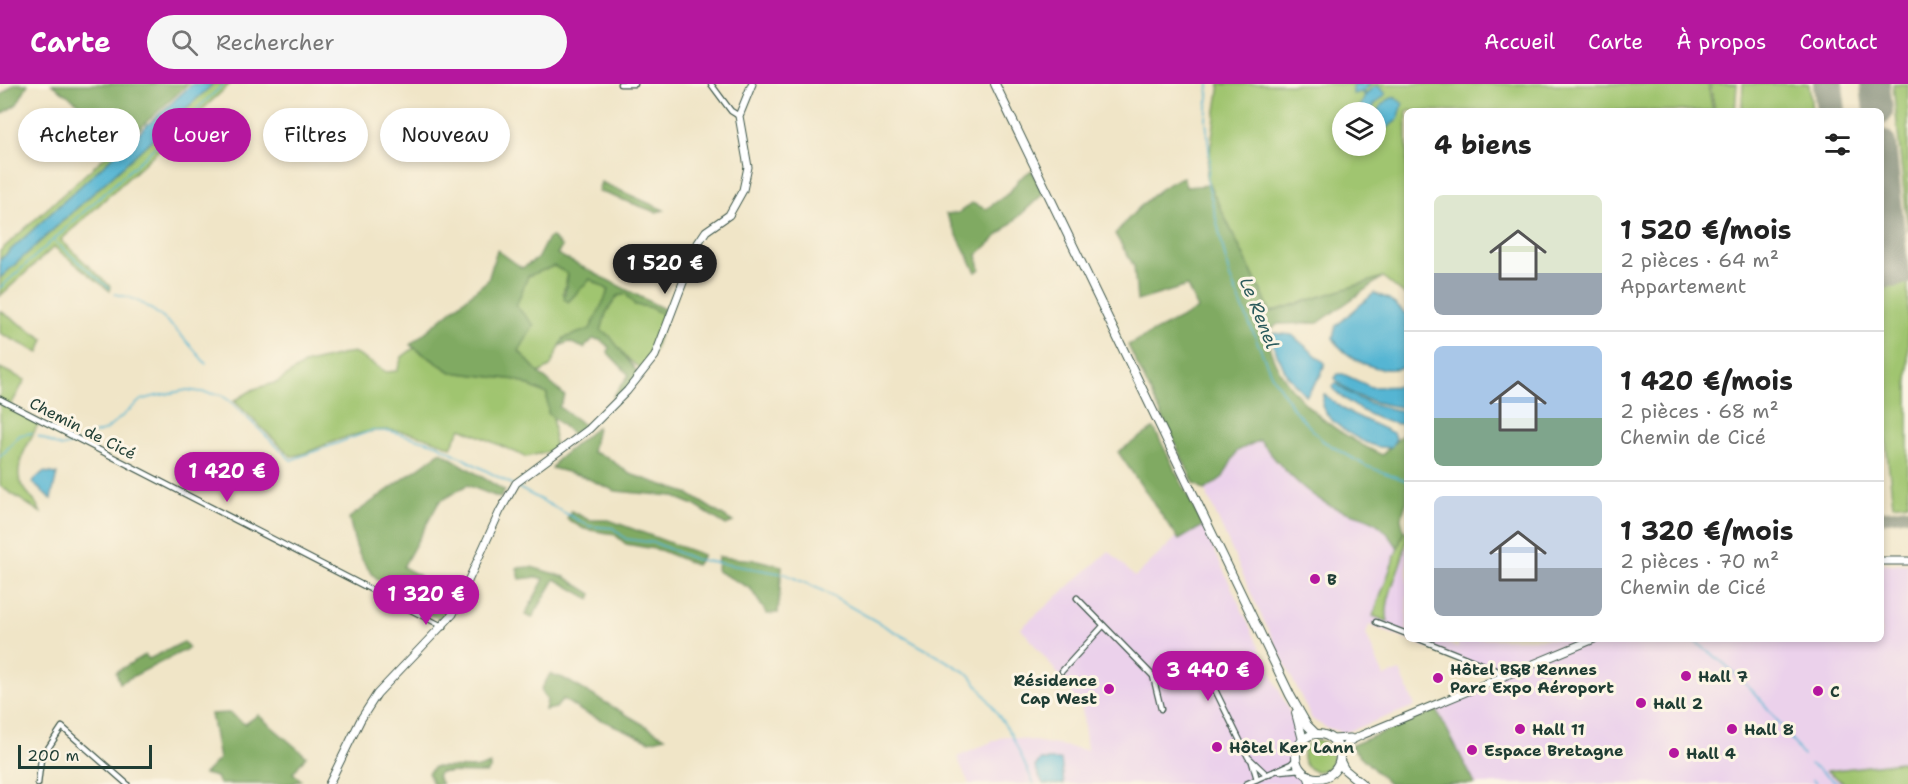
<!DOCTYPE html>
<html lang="fr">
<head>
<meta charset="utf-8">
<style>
	body { margin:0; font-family:"Shantell Sans",sans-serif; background:#f6f6f6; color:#222; height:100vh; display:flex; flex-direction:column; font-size:22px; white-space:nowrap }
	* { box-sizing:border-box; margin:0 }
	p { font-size:20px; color:#767676 }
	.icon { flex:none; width:33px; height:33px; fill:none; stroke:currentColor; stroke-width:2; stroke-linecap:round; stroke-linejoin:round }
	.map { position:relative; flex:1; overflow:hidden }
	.panel { position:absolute; left:1404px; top:24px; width:480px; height:534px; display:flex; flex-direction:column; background:#fff; border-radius:9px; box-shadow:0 3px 9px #0003 }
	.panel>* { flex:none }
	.top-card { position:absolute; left:18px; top:24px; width:570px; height:54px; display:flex; gap:12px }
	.buttons { position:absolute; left:1332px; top:18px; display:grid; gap:12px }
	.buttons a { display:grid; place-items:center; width:54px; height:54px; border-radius:50%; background:#fff; box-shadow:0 3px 9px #0003; font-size:30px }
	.scale { position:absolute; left:18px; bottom:15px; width:134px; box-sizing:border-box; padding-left:6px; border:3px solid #1f3d34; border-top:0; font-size:16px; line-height:21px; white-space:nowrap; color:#1f3d34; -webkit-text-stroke:4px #fcf5e5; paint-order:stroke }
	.price { position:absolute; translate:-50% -51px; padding:0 14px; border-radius:21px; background:#b5179e; color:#fff; font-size:20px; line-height:39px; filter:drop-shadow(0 2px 3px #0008) }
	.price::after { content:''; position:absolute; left:50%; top:36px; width:18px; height:14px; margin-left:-9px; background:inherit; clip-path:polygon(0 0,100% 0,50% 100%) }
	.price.on { background:#222; color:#fff }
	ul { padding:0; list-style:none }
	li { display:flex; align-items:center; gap:18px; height:150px; padding:0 30px }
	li+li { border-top:2px solid #e0e0e0 }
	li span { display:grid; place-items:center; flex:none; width:168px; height:120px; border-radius:9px; color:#555 }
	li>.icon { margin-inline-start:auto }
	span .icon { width:72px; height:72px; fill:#fffc; stroke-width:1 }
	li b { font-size:26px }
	h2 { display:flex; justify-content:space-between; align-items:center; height:72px; padding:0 30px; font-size:26px }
	.chip { padding:0 21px; border-radius:27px; background:#fff; box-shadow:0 3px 9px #0003; font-size:21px; line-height:54px }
	.chip.on { background:#b5179e; color:#fff }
	header { display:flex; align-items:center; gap:36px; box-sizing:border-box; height:84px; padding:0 30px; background:#b5179e; color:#fff }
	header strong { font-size:28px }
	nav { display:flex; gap:33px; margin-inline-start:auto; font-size:21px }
	.search { width:420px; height:54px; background:#f6f6f6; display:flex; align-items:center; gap:15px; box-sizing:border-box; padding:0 21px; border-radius:33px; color:#767676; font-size:22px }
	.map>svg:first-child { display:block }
	.built { fill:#ebd1eb }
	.green { fill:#a0c570; stroke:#608152; stroke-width:1.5; fill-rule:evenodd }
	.forest { fill:#80aa62; stroke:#50744b; stroke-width:1.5 }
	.water { fill:#54b5d3; stroke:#3a7984; stroke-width:1.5 }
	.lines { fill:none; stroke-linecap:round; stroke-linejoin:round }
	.stream { stroke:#54b5d3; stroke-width:1.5 }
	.taxiway { stroke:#88917e; stroke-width:12 }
	.runway { stroke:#88917e; stroke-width:30 }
	.street-casing { stroke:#3e564a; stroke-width:7 }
	.secondary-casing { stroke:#3e564a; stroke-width:9 }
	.primary-casing { stroke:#3e564a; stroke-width:10 }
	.highway-casing { stroke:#3e564a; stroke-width:10 }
	.street { stroke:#fff; stroke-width:4.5 }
	.secondary { stroke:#fff; stroke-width:7 }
	.primary { stroke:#fff; stroke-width:8 }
	.highway { stroke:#fff; stroke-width:8 }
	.poi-dot { fill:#b5179e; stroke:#fcf5e5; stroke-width:2 }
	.labels { text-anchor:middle; stroke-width:6; stroke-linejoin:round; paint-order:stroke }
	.street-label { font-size:16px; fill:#1f3d34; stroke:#fcf5e5 }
	.poi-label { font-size:16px; font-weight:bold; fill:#1f3d34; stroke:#fcf5e5; text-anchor:start }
	.water-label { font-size:18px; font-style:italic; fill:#2c5b5c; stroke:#fcf5e5 }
</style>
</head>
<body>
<header>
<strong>Carte</strong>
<div class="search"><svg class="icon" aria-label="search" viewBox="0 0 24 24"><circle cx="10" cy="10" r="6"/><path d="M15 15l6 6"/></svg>Rechercher</div>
<nav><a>Accueil</a><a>Carte</a><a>À propos</a><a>Contact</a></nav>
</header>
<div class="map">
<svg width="1908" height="700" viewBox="0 0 1908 700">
	<rect width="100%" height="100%" fill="#fcf5e5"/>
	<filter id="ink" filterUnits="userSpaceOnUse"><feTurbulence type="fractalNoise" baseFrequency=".0167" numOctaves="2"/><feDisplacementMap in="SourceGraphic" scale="12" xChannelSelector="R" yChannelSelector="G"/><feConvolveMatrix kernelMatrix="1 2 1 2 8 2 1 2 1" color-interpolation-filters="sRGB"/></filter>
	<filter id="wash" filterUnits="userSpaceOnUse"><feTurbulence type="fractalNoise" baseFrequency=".008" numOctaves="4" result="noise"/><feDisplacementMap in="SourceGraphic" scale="24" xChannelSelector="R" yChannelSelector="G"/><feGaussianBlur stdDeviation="1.35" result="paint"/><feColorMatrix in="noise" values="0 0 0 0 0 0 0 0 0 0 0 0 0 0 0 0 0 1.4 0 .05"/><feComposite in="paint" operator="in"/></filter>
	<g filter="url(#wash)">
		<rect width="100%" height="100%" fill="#f0e5c7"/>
		<g class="built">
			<path d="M1260,356l18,24 45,38 44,15 20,12 11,19 9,-1v92h33l-4,2 22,6v-8h423v-75h27v197l-80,11 17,12h-370l-38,-74 67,-27 -13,-11 -122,-47 -3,9 18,43 16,-6 15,35 -71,27 -19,-6 -13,-8 -53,-108 -54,-121 18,-13 14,-26z"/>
			<path d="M1203,442l97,209 -9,22 11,22 -1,5h-332l-12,-27 48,-21 82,14 -5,-41 -24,-35 -37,-46 88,-77 26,26 42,-40 2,3z"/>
		</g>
		<g class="green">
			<path d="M213,0h17l-169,156 49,46v5l-56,-44 -54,49v-18z"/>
			<path d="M1220,0h488l5,27h-306v186l-24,-20 -112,35 -65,-134zM1342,28h34v34h-34z"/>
			<path d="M1710,0h27l-2,27h-20z"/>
			<path d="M1743,0h66l3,27h-70z"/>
			<path d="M1893,0h15v147z"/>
			<path d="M118,61l4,3 -122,112v-9z"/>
			<path d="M554,182l14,8 -5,19 5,9 22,-23 19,11 -19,39 -26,9 -14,29 -11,6 -20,-22 -3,-45 12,-30z"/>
			<path d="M1908,198v221l-15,2 -12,-105v-113z"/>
			<path d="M626,210l9,11 14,2 17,9 -11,33 -13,20c-18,-9 -24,-28 -41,-38l5,-18 12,-17z"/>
			<path d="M0,227l44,28 -5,14 -39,-20z"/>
			<path d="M414,264l37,24 66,8 30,14 1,19 5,4 2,33 -29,7 -65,-29 -10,19c-48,-20 -71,-23 -121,-4 -12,4 -26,13 -39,13l-57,-55 20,-12 24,-7 26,-18 49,-12 33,20 11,-1 5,-14z"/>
			<path d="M0,284l25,12 -15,27 29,16c-8,16 -28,44 -17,63 7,9 15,16 19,27l-41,-27z"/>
			<path d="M1404,447l3,1c0,29 -26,66 -19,90l-15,-6z"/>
			<circle cx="1318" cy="672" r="15"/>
			<path d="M1908,677v23h-63l-18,-13z"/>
		</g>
		<g class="forest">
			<path d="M14,0h14l-11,20 -17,11v-19z"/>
			<path d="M52,0h136l-68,62 -29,-34z"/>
			<path d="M1032,86l11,24 -66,61 3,14 -4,3 -30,-58 12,-1 14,-10 14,6 23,-16 10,-14z"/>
			<path d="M1183,93l3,10 23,-2 62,127 112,-35 -65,46 -40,1 -12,9c9,58 67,99 116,122l21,-21 4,-7v74l-6,17 3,13 -6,17c-26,-42 -43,-26 -76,-47 -24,-15 -45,-38 -62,-61l-23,11 -14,26 -18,13 -11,-7 -66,-138 70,-36 -11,-23 -50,15 -3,-35 -19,-32c16,-19 44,-49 68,-57z"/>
			<path d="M601,98l63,28 -8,2 -58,-21z"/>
			<path d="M552,153l10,10 -5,7 111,57 -2,5 -17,-9 -14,-2 -9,-11 -9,2 -11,17 -5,18 9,5 30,40 -22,24 -5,-4 16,-21 -21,-22 1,-6 -9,-7 -7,-1 -9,9 -15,-6 -9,4 4,-8 26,-9 19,-39 -19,-11 -22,23 -4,-3 4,-25 -14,-8 -26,10 -12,30 18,19 -15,26 20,22 26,23 -6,11 25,18 -11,10 -25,-22 -1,-19 -30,-14 -66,-8 -41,-27 78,-65 9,-30 25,18 15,-9 11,-21z"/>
			<path d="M597,343l-5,25 15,5 23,17 57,19 46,29 -7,3 -32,-20 -22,-9 -57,-5 -33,-15 -30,-8 5,-8z"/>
			<path d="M1154,344l49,98 -24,14 -61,-88z"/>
			<path d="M441,368l64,39 -5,7 -33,-13 -28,17 -36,65 17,9 -3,12 36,19 -10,14c-31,-16 -68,-33 -84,-67 -5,-10 -7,-25 -10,-36z"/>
			<path d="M571,427l18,9h20l94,35 -7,10 -36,-15 -34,-6 -12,-10 -30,-5 -17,-10z"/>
			<path d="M718,473l39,3 25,6 -4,47 -11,1 -17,-26 -33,-17z"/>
			<path d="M531,483l34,10 27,17 -2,5 -35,-20 -23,39 -7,-3 19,-36 -7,-2 -17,2 -3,-11z"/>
			<path d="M184,558l5,6 -69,35 -4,-11 29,-17 4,4z"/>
			<path d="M550,590l13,4 102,59 -15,4 -67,-29 -20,-13 -7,9 -11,2 2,-10 -6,-10z"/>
			<path d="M1437,626l38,74h-86l-39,-38z"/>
			<path d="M229,629l16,11 13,-9 48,41 -13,17 8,7 -10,4h-72l-3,-7 -12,-3 15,-15 -8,-45z"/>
			<path d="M490,680v5l-4,4 -46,-1 -3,4 5,8h-9l-5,-11 6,-6 45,1z"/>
		</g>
		<g class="water">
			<path d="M192,0h21l-213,194v-18z"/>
			<path d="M1353,0h19l-9,7 3,4 6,-7 6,-2 8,8 -12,11 -2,7h-14l7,-16 -4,-4 -8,2z"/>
			<path d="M1395,13l8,7 -5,15 -12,10 -10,-3c-1,-14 5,-25 19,-29z"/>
			<path d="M1374,209l15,6 18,16v51l-3,1c-24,8 -58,-7 -71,-29l3,-12z"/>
			<path d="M1274,249l18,2 33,28 -4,12 -15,21 -19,-21 -18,-39z"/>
			<path d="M1338,290h5l28,13 36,-1v22c-23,-3 -58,-9 -72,-30z"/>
			<path d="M1336,299c20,19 44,24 71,29v12c-24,2 -56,-18 -73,-34l-2,-3z"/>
			<path d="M1324,310l22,17 47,22 3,6 -5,8c-20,4 -61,-22 -69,-41z"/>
			<path d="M43,388l14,2 -6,25 -19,-17z"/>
			<path d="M1040,676h21l3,24h-21l-8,-17z"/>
		</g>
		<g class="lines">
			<g class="stream">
				<path d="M1209,0l-3,36 4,39 -3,21 23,98 41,96 24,37 28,30 43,25 41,15"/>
				<path d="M53,156l171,-156"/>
				<path d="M0,204l53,-48 56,48"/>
				<path d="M115,210c37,5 68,42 91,70"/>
				<path d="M38,352l23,11 16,-5"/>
				<path d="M82,354l24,-8 35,-30 15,-4 31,-6 34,5 9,6 61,59 80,-29h19l46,13 77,41"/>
				<path d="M0,373l20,-22 12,-2"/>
				<path d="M517,403l72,39 24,2 13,11 29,4 39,16 91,15 34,15 124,70 27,16 17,23 24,36 23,50"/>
				<path d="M1691,555c47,30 80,70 112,117"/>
				<path d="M1810,680l29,20"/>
				<path d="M1813,696l4,4"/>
			</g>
			<g class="taxiway">
				<path d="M1881,200l27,-6"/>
				<path d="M1881,433l27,-4"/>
			</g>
			<g class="runway">
				<path d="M1828,0l3,27"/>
				<path d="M1875,0l3,27"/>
				<path d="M1881,60l13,129"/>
			</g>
		</g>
	</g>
	<g filter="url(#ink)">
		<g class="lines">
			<defs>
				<g id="street">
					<path d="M620,0h15"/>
					<path d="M711,0l20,27 8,5"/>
					<path d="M0,315l444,228"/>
					<path d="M1077,514l76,78 8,33"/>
					<path d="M1376,538l31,12"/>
					<path d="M1419,555l77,31 6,7"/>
					<path d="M1062,587l41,-45"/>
					<path d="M1153,592l44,-23 51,104 19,18"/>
					<path d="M1252,678l5,17"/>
					<path d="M1280,687l21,-2"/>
					<path d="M38,700l3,-25 21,-32 65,57"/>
					<path d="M1246,700l45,-20 6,-6"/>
				</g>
				<g id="secondary">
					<path d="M1881,477h27"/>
					<path d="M1332,655l18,-1"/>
					<path d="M1340,668l8,-10 14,-7 232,-96"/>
					<path d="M329,700l32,-65 16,-25 76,-80 47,-103 16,-28 73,-54 38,-38 28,-35 43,-113 8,-12 23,-16 14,-25 5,-23 -9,-51 13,-32"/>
				</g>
				<g id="primary">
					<path d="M995,0l295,611 17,30 9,9"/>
					<path d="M1296,629l7,27"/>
					<circle cx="1318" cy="672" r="22"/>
				</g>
				<g id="highway">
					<path d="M1340,677l4,8 18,15"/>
					<path d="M1308,691l3,9"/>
				</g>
			</defs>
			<use href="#street" class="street-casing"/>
			<use href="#secondary" class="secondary-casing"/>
			<use href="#primary" class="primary-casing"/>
			<use href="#highway" class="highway-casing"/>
			<use href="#street" class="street"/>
			<use href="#secondary" class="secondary"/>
			<use href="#primary" class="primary"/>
			<use href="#highway" class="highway"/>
		</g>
	</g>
	<g class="poi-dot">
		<circle cx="1315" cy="495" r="6"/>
		<circle cx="1686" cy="592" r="6"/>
		<circle cx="1438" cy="594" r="6"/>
		<circle cx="1109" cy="605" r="6"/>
		<circle cx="1818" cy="607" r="6"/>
		<circle cx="1641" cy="619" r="6"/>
		<circle cx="1520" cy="645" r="6"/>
		<circle cx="1732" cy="645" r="6"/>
		<circle cx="1217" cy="663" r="6"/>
		<circle cx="1472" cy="666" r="6"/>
		<circle cx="1674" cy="669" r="6"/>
	</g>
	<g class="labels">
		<g class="street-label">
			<text transform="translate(83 344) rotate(27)" y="6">Chemin de Cicé</text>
		</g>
		<g class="poi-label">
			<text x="1327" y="501">B</text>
			<text x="1450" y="591">Hôtel B&amp;B Rennes<tspan x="1450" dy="18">Parc Expo Aéroport</tspan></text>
			<text x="1698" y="598">Hall 7</text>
			<text x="1097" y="602" text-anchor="end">Résidence<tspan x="1097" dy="18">Cap West</tspan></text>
			<text x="1830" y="613">C</text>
			<text x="1653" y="625">Hall 2</text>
			<text x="1532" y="651">Hall 11</text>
			<text x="1744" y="651">Hall 8</text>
			<text x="1229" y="669">Hôtel Ker Lann</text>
			<text x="1484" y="672">Espace Bretagne</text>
			<text x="1686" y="675">Hall 4</text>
		</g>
		<g class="water-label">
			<text transform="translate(1259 229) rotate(68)" y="6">Le Renel</text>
		</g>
	</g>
</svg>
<div class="buttons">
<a><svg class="icon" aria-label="layers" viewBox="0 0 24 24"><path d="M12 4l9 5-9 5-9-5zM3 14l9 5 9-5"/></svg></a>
</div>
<div class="scale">200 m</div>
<b class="price on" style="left:665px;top:211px">1 520 €</b>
<b class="price" style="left:227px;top:419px">1 420 €</b>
<b class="price" style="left:426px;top:542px">1 320 €</b>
<b class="price" style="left:1208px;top:618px">3 440 €</b>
<div class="top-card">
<a class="chip">Acheter</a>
<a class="chip on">Louer</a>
<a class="chip">Filtres</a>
<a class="chip">Nouveau</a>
</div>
<section class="panel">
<h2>4 biens<svg class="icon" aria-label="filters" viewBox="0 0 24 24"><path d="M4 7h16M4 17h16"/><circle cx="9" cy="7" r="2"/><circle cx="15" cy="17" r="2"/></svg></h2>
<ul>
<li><span style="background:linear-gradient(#dfe7d0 65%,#9aa5b1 0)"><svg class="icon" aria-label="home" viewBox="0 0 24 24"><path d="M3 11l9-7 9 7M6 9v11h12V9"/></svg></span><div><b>1 520 €/mois</b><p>2 pièces · 64 m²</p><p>Appartement</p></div></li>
<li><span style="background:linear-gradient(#a9c7e8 60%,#7fa58c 0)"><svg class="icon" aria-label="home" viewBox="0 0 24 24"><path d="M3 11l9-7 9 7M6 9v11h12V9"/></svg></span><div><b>1 420 €/mois</b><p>2 pièces · 68 m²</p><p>Chemin de Cicé</p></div></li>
<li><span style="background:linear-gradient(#c9d6e8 60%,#9aa5b1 0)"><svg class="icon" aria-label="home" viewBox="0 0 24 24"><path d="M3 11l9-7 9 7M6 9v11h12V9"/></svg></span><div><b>1 320 €/mois</b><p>2 pièces · 70 m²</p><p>Chemin de Cicé</p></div></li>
</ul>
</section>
</div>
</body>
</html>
